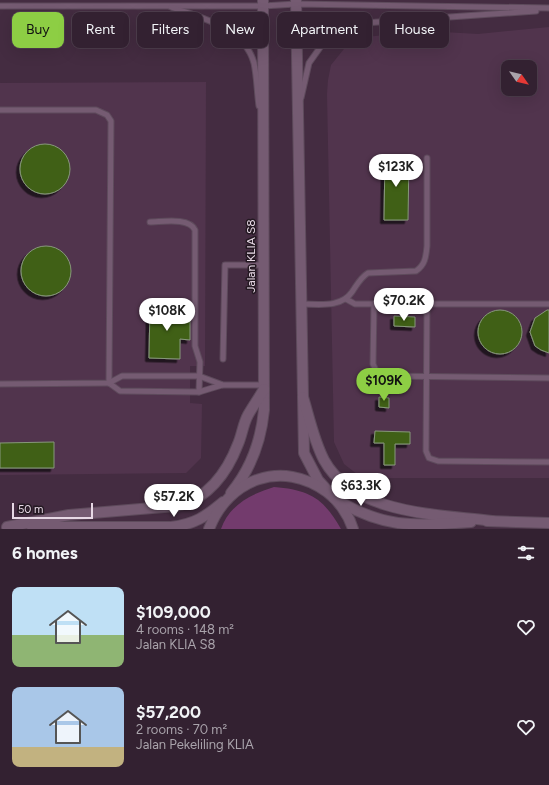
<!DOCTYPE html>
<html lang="en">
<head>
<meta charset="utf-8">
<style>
	body { margin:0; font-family:Figtree,sans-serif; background:#3e2e3d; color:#f1f3f6; height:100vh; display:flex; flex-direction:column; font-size:15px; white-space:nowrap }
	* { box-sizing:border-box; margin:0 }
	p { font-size:13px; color:#a9a3ab }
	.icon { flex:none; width:22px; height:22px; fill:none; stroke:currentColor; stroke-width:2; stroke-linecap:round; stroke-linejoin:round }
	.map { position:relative; height:529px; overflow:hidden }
	.panel { display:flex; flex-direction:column; background:#332131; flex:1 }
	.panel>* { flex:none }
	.top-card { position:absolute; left:12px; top:12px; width:525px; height:36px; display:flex; gap:8px }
	.needle { width:26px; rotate:124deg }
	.buttons { position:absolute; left:501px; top:60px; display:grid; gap:8px }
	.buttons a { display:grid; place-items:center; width:36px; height:36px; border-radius:8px; background:#332131; box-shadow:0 4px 16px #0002,0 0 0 1px #4e3e4d; font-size:20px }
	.scale { position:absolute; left:12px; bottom:10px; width:81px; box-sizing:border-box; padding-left:4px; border:2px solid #e7d8e5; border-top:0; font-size:11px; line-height:14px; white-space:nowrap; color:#e7d8e5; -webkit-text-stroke:3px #241922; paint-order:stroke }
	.price { position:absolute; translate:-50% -34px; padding:0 9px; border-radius:14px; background:#fff; color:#222; font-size:13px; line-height:26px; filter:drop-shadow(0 1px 2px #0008) }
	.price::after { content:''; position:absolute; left:50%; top:24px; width:12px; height:9px; margin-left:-6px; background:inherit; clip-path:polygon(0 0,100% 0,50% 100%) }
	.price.selected { background:#8dce44; color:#111 }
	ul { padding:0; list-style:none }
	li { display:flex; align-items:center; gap:12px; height:100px; padding:0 12px }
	li span { display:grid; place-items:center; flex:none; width:112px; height:80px; border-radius:8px; color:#555 }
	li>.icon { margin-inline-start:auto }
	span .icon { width:48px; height:48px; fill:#fffc; stroke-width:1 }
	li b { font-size:17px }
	h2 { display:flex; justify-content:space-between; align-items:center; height:48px; padding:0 12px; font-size:17px }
	.pill { padding:0 14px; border-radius:8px; background:#332131; box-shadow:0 4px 16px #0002,0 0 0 1px #4e3e4d; font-size:14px; line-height:36px }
	.pill.selected { background:#8dce44; color:#111 }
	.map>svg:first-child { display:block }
	.built { fill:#51344d; fill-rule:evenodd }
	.green { fill:#733b6d }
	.building { fill:#3f6018; stroke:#87987a; filter:url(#shadow) }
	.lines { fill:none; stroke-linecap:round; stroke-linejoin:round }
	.service-casing { stroke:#5e4b5c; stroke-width:7 }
	.minor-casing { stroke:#5e4b5c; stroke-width:12 }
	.tertiary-casing { stroke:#5e4b5c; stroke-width:12 }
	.service { stroke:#755b72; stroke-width:5 }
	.minor { stroke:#755b72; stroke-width:10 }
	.tertiary { stroke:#755b72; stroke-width:10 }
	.labels { text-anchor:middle; stroke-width:3; stroke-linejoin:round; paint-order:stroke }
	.street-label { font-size:12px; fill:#e7d8e5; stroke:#241922 }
</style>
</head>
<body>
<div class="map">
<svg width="549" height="529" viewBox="0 0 549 529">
	<defs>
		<filter id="shadow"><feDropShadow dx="-3.5" dy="3.5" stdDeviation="0" flood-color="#0009"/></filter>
	</defs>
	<rect width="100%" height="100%" fill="#442c41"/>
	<g class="built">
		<path d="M549,27v451h-187l-18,-14 -10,-22 -7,-348 1,-14 3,-15 17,-21 17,-7 61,-6 52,3zM508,67h22v22h-22z"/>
		<path d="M206,82l-1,284h-15v37l12,1 -1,54 -15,15 -186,2v-392z"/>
	</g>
	<path class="green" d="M274,487c36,3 49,11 67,42h-120c8,-24 30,-35 53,-42z"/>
	<g class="building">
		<circle cx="45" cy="169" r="25"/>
		<path d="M385,156h24l-1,64h-24z"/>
		<circle cx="46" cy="271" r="25"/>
		<path d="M150,305h29v13h11v22l-10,-1v20l-31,-1z"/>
		<circle cx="500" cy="332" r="22"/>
		<path d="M547,310h2v43l-8,-3 -6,-4 -5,-14 5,-14z"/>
		<path d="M394,316l21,1v10l-21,-1z"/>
		<path d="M379,397l10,1v10l-10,-1z"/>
		<path d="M375,431l35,1v12h-15v21h-11v-22h-10z"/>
		<path d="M54,442v26h-54v-25z"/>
	</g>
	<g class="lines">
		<defs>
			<g id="service">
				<path d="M0,6h263l33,-2 253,4"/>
				<path d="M171,7c30,11 73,20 83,56 3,14 3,29 5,43"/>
				<path d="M301,98l8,-35 20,-28 21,-11 186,-13"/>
				<path d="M0,110h96l11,5 4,6 -2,262"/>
				<path d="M150,222c12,0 39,-5 45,8v116l5,16 -1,30"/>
				<path d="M346,299l9,5h19"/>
				<path d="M427,303l-1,148 3,7 9,3 111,1"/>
				<path d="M302,304c17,0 39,4 50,-12 5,-7 8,-14 16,-19l48,-2c9,-6 10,-14 11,-25v-88"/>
				<path d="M549,304h-175l-1,60 4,9 10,3 162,2"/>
				<path d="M223,359l2,-94h39"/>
				<path d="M109,383l11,8 79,1 23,-7"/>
				<path d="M0,384l109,-1 13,-7h77l24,9h41"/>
			</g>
			<g id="minor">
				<path d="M296,0l8,453 14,27 10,11"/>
				<path d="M231,493c20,-24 30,-52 33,-83l-1,-410"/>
			</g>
			<g id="tertiary">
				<path d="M303,397c6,20 11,44 21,63 30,55 114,54 168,61"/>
				<path d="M334,498c49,31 80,28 137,24"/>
				<path d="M487,521l62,2"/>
				<path d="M7,527l62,-12 107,-9c31,-6 51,-33 62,-62 4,-9 5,-20 10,-29 5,-9 11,-17 16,-26"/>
				<path d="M32,527h139c24,-3 34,-10 52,-25"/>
				<path d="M209,529c19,-50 73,-70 118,-37 11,8 22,23 26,37"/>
			</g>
		</defs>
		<use href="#service" class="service-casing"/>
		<use href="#minor" class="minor-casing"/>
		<use href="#tertiary" class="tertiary-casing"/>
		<use href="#service" class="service"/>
		<use href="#minor" class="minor"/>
		<use href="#tertiary" class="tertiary"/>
	</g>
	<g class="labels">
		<g class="street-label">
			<text transform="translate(251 256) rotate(-90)" y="4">Jalan KLIA S8</text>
		</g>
	</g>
</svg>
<div class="buttons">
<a><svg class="needle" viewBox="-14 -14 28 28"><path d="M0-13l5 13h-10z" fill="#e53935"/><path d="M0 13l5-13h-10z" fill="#a9a3ab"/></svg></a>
</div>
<div class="scale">50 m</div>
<b class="price" style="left:396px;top:188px">$123K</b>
<b class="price" style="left:404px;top:322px">$70.2K</b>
<b class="price" style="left:167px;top:332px">$108K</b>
<b class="price selected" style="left:384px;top:402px">$109K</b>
<b class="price" style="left:361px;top:507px">$63.3K</b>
<b class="price" style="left:174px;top:518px">$57.2K</b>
<div class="top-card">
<a class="pill selected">Buy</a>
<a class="pill">Rent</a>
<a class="pill">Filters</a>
<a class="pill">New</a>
<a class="pill">Apartment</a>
<a class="pill">House</a>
</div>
</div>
<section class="panel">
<h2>6 homes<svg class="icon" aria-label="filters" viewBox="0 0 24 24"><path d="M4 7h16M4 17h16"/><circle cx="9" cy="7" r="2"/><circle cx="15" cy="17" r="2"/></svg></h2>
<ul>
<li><span style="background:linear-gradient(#bfe0f5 60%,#8fb573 0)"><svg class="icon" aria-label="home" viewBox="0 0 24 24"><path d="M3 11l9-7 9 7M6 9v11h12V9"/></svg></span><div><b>$109,000</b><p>4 rooms · 148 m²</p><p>Jalan KLIA S8</p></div><svg class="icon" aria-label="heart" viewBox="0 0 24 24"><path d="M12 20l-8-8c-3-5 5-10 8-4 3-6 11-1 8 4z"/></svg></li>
<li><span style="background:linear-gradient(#a9c7e8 75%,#c2b280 0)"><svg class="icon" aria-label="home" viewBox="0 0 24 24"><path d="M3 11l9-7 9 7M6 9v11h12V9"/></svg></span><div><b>$57,200</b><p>2 rooms · 70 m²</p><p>Jalan Pekeliling KLIA</p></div><svg class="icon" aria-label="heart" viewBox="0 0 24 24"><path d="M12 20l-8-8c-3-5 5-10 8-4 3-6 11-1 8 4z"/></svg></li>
</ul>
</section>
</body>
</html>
